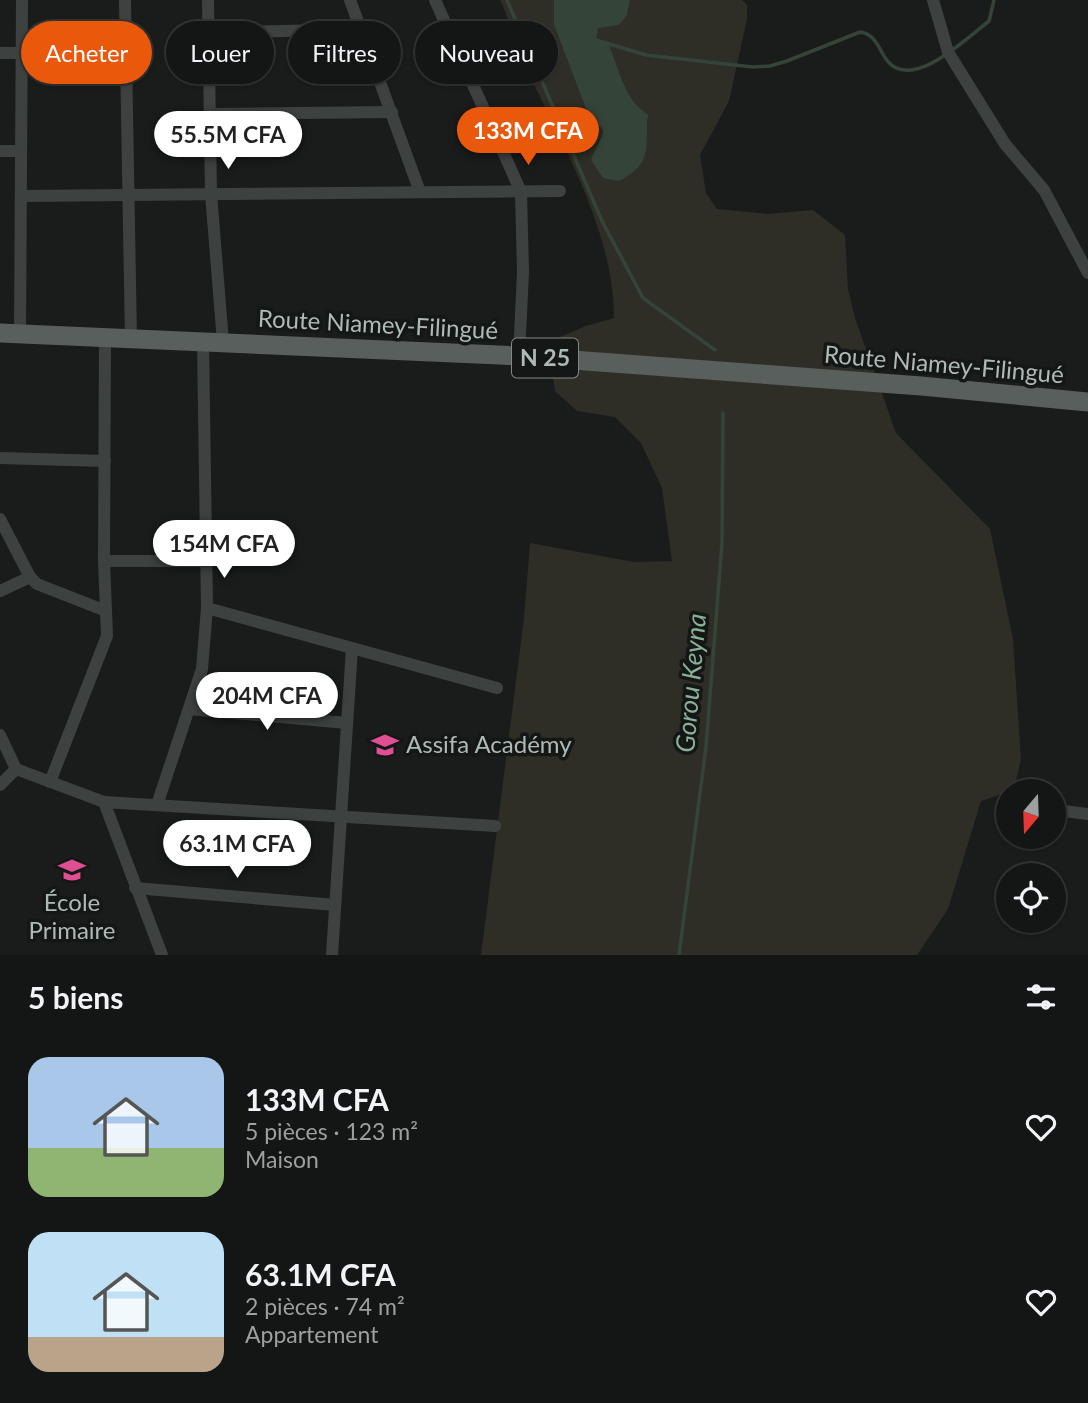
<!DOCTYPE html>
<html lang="fr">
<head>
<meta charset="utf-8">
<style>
	body { margin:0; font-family:Lato,sans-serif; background:#212222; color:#f1f3f6; height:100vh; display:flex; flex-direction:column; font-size:26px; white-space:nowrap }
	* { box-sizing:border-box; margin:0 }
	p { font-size:23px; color:#9d9fa0 }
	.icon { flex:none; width:38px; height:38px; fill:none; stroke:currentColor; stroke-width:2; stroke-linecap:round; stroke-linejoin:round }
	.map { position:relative; height:955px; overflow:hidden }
	.drawer { display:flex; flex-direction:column; background:#141515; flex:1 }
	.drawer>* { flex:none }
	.banner { position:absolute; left:21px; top:21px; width:700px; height:63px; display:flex; gap:14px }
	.needle { width:46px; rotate:199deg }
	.tools { position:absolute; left:996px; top:779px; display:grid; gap:14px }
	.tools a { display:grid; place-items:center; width:70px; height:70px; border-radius:50%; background:#141515; box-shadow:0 2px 5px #0004,0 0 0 2px #333434; font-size:35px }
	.price { position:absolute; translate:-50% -60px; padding:0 16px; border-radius:24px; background:#fff; color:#222; font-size:23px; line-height:46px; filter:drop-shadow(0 2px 4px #0008) }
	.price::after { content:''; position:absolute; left:50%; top:42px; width:21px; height:16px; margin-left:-10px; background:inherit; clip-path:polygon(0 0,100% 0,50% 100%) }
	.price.active { background:#ea580c; color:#fff }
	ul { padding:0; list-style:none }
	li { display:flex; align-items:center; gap:21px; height:175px; padding:0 28px }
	li span { display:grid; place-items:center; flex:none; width:196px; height:140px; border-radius:21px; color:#555 }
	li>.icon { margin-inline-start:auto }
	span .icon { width:84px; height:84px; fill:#fffc; stroke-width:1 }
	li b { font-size:30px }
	h2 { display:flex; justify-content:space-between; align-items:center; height:84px; padding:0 28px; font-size:30px }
	.tag { padding:0 24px; border-radius:32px; background:#141515; box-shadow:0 2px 5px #0004,0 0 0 2px #333434; font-size:24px; line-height:63px }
	.tag.active { background:#ea580c; color:#fff }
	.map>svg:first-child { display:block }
	.green { fill:#2e2e26 }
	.water { fill:#354439 }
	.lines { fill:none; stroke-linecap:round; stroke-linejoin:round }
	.stream { stroke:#354439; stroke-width:3.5 }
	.street { stroke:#3d4241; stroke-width:12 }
	.primary { stroke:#585f5d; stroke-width:19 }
	.labels { text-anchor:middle; stroke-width:7; stroke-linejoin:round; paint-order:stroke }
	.shield { fill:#151717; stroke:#808986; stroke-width:2 }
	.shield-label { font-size:23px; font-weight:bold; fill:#aebab5 }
	.street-label { font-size:24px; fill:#aebab5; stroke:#151717 }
	.poi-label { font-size:24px; fill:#aebab5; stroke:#151717; text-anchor:start }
	.water-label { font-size:26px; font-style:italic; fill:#89b197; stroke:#151717 }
</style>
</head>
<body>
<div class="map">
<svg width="1088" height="955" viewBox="0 0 1088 955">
	<rect width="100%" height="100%" fill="#1a1c1c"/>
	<path class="green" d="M500,0h54v25l37,97 11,6 1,5 -7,13 51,-16 1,-14c-24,-17 -28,-45 -39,-71l-13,-5 1,-12 30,-13 3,-15h112l5,5v14l-18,82 -29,54 6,38 11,16 51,5 45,-4 32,25 3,54 7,29 41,115 94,96 23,110 8,120 -7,31 -33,11 -33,108 -31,46h-436l43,-337 6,-75 104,19 38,-1 -10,-73 -21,-45 -26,-26 -38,-6 -22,-20 -7,-49 38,-16 28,-8c0,-86 -51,-172 -87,-248 -10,-22 -16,-47 -27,-70z"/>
	<path class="water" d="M554,0h76l-3,15 -8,10 -21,3 -2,12 13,5c11,26 15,54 39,70 -3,34 5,48 -29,66l-16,-3 -12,-18 12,-27 -1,-5 -11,-6 -37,-97z"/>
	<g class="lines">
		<g class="stream">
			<path d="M507,0l95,221 41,77 72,52"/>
			<path d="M596,40l50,15 107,12 17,-1 17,-5 73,-29c15,2 18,15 26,27 24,35 81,-21 103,-38l5,-21"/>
			<path d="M679,955l27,-208 16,-204 1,-130"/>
		</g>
		<g class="street">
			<path d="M125,0l6,339"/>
			<path d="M208,0l3,194 12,148"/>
			<path d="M350,0l70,192"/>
			<path d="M435,0l86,192 2,80 -4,84"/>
			<path d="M933,0l15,52 57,92 39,46 44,83"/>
			<path d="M208,33l154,-4"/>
			<path d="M0,53h21"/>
			<path d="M210,114l182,-2"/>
			<path d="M0,151h21"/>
			<path d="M21,196l539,-5"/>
			<path d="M20,334l2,-334"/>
			<path d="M0,458l105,3"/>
			<path d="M0,519l30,58 7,7 69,27"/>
			<path d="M104,561h103"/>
			<path d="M0,591l30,-14"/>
			<path d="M207,608l290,80"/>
			<path d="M189,709l158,14"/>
			<path d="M0,735l16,34 88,33 58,153"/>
			<path d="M50,782l57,-146 -3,-75 1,-223"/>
			<path d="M0,785l16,-16"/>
			<path d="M104,802l391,24"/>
			<path d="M157,805l45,-136 5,-61 -4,-266"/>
			<path d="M1056,810l32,4"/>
			<path d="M135,888l200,17"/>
			<path d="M332,955l20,-307"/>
		</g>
		<path class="primary" d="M0,333l519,23 402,30 167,16"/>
	</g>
	<defs>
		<symbol id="school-bare" viewBox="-9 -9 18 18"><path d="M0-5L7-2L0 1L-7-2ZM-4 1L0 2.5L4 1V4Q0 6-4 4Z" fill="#df4f92" stroke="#151717" stroke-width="2.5" paint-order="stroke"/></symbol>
	</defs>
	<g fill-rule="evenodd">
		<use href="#school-bare" x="366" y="726" width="38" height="38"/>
		<use href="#school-bare" x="53" y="851" width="38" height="38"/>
	</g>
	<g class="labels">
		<rect class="shield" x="512" y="338.5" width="66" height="39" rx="5"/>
		<g class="shield-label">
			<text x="545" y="366">N 25</text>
		</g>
		<g class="street-label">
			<text transform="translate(378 325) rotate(3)" y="8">Route Niamey-Filingué</text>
			<text transform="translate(944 365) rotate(5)" y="8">Route Niamey-Filingué</text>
		</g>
		<g class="poi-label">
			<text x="406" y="753">Assifa Académy</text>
			<text x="72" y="911" text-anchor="middle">École<tspan x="72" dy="28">Primaire</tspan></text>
		</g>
		<g class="water-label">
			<text transform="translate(691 683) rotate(-85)" y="9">Gorou Keyna</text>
		</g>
	</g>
</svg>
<div class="tools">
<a><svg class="needle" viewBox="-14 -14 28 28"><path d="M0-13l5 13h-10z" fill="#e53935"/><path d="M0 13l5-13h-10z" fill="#9d9fa0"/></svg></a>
<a><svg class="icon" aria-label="locate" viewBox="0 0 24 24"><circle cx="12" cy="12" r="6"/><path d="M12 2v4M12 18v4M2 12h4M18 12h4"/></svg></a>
</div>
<b class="price active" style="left:528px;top:167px">133M CFA</b>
<b class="price" style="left:228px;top:171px">55.5M CFA</b>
<b class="price" style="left:224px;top:580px">154M CFA</b>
<b class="price" style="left:267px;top:732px">204M CFA</b>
<b class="price" style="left:237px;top:880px">63.1M CFA</b>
<div class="banner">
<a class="tag active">Acheter</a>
<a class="tag">Louer</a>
<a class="tag">Filtres</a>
<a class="tag">Nouveau</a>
</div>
</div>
<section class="drawer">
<h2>5 biens<svg class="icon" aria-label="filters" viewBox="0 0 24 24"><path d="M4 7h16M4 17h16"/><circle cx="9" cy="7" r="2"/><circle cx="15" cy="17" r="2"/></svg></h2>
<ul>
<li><span style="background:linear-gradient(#a9c7e8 65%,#8fb573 0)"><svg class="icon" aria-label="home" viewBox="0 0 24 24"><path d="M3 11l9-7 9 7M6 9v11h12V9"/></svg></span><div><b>133M CFA</b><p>5 pièces · 123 m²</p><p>Maison</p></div><svg class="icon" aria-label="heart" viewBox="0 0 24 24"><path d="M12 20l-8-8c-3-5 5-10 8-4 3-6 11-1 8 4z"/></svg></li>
<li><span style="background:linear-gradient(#bfe0f5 75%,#b9a48a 0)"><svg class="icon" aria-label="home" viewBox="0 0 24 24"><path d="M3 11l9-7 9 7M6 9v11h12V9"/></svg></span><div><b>63.1M CFA</b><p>2 pièces · 74 m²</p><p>Appartement</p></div><svg class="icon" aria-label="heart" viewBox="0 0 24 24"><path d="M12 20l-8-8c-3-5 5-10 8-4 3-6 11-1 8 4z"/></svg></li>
</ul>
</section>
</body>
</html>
